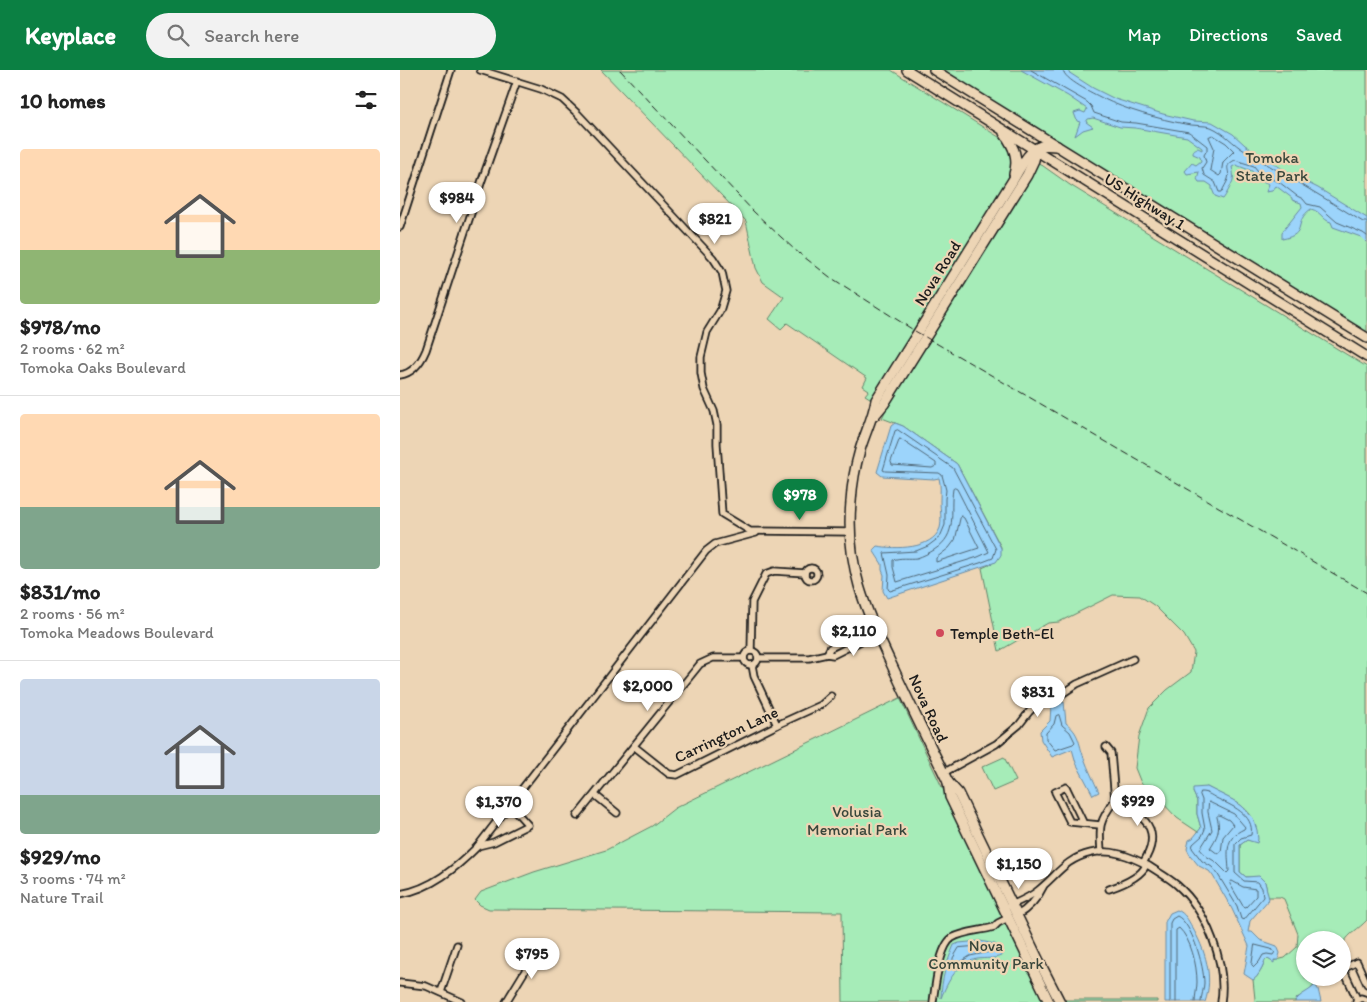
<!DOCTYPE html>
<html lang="en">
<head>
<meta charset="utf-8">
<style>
	body { margin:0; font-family:Itim,sans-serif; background:#f2f2f2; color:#222; height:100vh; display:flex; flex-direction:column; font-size:19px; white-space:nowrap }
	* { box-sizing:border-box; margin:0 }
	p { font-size:16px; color:#767676 }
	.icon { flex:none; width:28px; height:28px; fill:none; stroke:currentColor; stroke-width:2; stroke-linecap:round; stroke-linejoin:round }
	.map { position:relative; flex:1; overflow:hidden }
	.details { display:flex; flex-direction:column; background:#fff; width:400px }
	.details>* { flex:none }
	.controls { position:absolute; left:896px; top:861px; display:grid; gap:10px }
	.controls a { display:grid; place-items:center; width:55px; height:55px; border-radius:50%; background:#fff; box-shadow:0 1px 4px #0004; font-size:25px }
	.price { position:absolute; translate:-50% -42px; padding:0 11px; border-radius:18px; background:#fff; color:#222; font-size:16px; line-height:32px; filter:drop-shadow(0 1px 2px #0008) }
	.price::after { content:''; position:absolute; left:50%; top:30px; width:15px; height:11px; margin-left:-8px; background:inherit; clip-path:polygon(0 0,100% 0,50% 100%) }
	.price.selected { background:#0b8043; color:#fff }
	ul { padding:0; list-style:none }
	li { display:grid; align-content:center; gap:10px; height:265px; padding:0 20px }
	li+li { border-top:1px solid #e0e0e0 }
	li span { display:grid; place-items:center; height:155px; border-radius:5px; color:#555 }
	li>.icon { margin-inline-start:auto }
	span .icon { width:90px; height:90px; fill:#fffc; stroke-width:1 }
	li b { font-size:21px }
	h2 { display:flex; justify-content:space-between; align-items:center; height:60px; padding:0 20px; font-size:21px }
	header { display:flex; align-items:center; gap:30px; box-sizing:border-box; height:70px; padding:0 25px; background:#0b8043; color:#fff }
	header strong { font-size:24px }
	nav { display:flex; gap:28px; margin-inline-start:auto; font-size:18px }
	.search { width:350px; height:45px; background:#f2f2f2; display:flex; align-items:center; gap:12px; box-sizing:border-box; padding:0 18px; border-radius:28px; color:#767676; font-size:19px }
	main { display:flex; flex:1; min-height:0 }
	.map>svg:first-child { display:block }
	.green { fill:#a6ecb8; stroke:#61846a }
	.water { fill:#9cd4fb; stroke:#698aa2 }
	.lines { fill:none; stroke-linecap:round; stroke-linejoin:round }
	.shore { stroke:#4f6675; stroke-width:1 }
	.street-casing { stroke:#1c1c1c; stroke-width:9 }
	.primary-casing { stroke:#1c1c1c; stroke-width:12 }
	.street { stroke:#edd5b5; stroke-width:5.5 }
	.primary { stroke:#edd5b5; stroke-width:9 }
	.rail { stroke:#1c1c1c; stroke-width:1; stroke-dasharray:8 4; stroke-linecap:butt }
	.poi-dot { fill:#d1495b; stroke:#edd5b5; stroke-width:2 }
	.labels { text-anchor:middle; stroke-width:4.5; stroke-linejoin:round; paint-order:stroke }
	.park-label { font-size:16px; fill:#38463b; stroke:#edd5b5 }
	.street-label { font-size:16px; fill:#1c1c1c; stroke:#edd5b5 }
	.poi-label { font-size:16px; fill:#1c1c1c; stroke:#edd5b5; text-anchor:start }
</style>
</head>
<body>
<header>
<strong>Keyplace</strong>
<div class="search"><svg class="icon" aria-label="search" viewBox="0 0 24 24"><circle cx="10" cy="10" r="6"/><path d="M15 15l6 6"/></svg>Search here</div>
<nav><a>Map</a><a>Directions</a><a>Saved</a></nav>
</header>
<main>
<section class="details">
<h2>10 homes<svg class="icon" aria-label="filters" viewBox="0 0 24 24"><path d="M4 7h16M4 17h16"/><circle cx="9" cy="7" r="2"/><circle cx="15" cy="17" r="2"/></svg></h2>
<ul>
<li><span style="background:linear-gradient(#ffd9b3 65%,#8fb573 0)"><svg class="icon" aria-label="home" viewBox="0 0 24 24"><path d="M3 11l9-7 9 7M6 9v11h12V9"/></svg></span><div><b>$978/mo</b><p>2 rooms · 62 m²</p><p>Tomoka Oaks Boulevard</p></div></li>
<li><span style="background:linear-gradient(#ffd9b3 60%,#7fa58c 0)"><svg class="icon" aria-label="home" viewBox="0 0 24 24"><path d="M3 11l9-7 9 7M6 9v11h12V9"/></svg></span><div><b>$831/mo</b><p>2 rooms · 56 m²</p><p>Tomoka Meadows Boulevard</p></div></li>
<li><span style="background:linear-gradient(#c9d6e8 75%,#7fa58c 0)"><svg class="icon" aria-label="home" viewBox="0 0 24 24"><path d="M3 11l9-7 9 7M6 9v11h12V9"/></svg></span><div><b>$929/mo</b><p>3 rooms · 74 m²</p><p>Nature Trail</p></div></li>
</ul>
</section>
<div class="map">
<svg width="967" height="932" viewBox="0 0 967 932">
	<rect width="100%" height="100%" fill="#edd5b5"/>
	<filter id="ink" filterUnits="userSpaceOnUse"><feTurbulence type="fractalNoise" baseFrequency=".02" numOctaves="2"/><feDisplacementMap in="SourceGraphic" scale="10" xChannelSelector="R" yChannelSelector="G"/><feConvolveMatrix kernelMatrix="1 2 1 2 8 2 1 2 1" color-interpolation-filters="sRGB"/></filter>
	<g filter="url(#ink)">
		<g class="green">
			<path d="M201,0h290l116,72 7,12 -3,24 -138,222 -8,-5 4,-5 -6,-4 4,-8 -80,-55 -6,6 -12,-10 15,-22 -21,-15 -7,-14 -10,-47z"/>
			<path d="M534,0h433v268z"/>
			<path d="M636,91l34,24 297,182v553c-8,9 -18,13 -24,24l-1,-4h-37v38h15l-10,12 -13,8 -2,4h-41l1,-3 -2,-19c5,-3 11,-14 12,-20l3,-1 4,2 13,-3 12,-11 1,-13 -14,-35 -4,-2h-12l-3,-15 -6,-5h-13l-6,-5v-27l7,-5 10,2c1,-36 -23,-40 -50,-55l-14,5 4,9v13l4,14 -3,4 -21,-14 -18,-19 -18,-16 -6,-15 4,-32 10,-28 18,-18 24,-18 3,-20 -10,-17 -29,-29 -15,-10 -27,-1 -54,27 -11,1 -49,28 -17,-83c11,-5 18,-7 19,-21l-44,-83 -54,-38 -21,-8 14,-29z"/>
			<path d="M500,628l98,208 16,-7 49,101h94v2h-314l-1,-90 -353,-3 -9,-4 -5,-5 6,-8 53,-20 72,-22 46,-24 23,-18z"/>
			<path d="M604,687l12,24 -23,10 -11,-24z"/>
		</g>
		<g class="water">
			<path d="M621,0h44l28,18 22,11 48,15 30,7 19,1 21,12 12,11 47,30 26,13 49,30v25l-6,-6 -28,-10 -2,-5c-9,-2 -9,-10 -20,-13 -19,13 -2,25 -29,30v-7l20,-25 -1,-4 -9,-3v-2l-16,-12 -4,5 -6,1 3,-8 -11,-5 -6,-8 -16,-6 -4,2c1,4 2,9 1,13 -1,4 -8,17 -10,19l-8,-3 -3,-7v-3l-6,-4h-7l-2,-3 2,-7 -12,2 -2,-3 7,-8 4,2 5,-4 -1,-4 -7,-3c0,-4 1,-5 5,-6l4,2v-2l-15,-11 -52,-9 -15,-1 -27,-9 -5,1 -2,3 7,5 -10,3 -8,6 5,-14 -3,-1 -3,-8 6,-2 5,2 2,-4 -19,-13z"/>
			<path d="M495,353l8,3 54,38 44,84v7l-5,7 -109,36 -4,-7 1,-16 -2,-5v-6l-9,-14 4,-4c18,3 55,4 63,-18 2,-8 0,-19 0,-27 0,-9 1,-15 -1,-23l-5,1 -52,-3 -5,-4 14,-46z"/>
			<path d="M664,632l2,21c14,11 12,19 18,35 4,11 10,23 15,34l-6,3 -17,-32 -4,-14 -20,8 -11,-17 -1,-9 10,-10 1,-15z"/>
			<path d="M807,717l26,13 9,6 11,12 4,12 1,9 -1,4 -10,-3 -7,5v27l6,5 13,-1 6,6 4,17 -19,22 -2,11h4l8,8 17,6 3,7 -2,7h-4v3l-6,-4 -3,1c-1,6 -7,17 -12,20l-9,-6 5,-28 -17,-37 -19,-33 -4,-5 -10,-5 -9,-11 -3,-6 2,-9 4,-2 8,-10 -4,-14v-13l-4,-9v-4z"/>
			<path d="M777,840c8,3 11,10 15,17 13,22 22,50 13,75h-40v-80l5,-9z"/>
			<path d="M580,871l15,3 6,7v5c-7,3 -16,2 -24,3 -20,4 -29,22 -36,39 0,-18 6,-36 13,-53l5,-2z"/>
			<path d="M915,915l3,4 3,13h-26c4,-8 14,-10 20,-17z"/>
		</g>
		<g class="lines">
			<g class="shore">
				<path d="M631,0l56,32 4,4 3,7 27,9 15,1 53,9 18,14v4l-3,5 2,7 -4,6 2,7 11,7 4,10h3c1,-4 5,-9 6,-13 3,-10 -6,-12 7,-19l19,6 7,9 18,7 18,14 6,3 4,5 13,3 17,15 26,11 4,3"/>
				<path d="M663,0c1,10 30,23 39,28 24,12 57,21 83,26 8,2 19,1 26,3 14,6 22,17 34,24 39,24 79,46 118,71h4"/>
				<path d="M813,65l13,8 8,8 -11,11 -2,12 -2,2 -9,-6 4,-22 -5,-11z"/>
				<path d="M498,360l55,38 43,81 -3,9 -13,5 -90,28 -2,-2 1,-14 -5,-22 32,-2 12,-5 12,-9 5,-12v-26l1,-9 -4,-15 -3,-2 -54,-2 -2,-1 12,-39z"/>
				<path d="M500,369l36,24v3l-4,2 -40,-3 -1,-3z"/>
				<path d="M555,418l2,1 32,63 -11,5 -81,25 -4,-15v-7c8,-3 15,-1 24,-2 6,-2 12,-5 17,-8 25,-16 15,-37 19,-61z"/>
				<path d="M561,446l3,2 15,30 -43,14v-4l13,-10 6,-8z"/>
				<path d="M659,645l3,10 8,7 5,10 -2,2 -18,6 -9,-11v-6l8,-9 2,-8z"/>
				<path d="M801,722c6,0 10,3 15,6 14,7 39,16 35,37l-10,3 -6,6v29l9,8 14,1 4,6 1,9 -19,23 -3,-1 -4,-13 -20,-33 -5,-6 -10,-6 -10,-13 1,-4 9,-8 3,-7 -3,-16v-13l-2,-5z"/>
				<path d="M809,732l25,12 11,13 -1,2c-20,9 -16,23 -15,42l-2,2 -11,-11 -10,-6 -6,-7 12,-19 -4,-18z"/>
				<path d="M819,745l10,5 4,5 -10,12 -2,15 -3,2 -8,-6c7,-11 11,-18 7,-31z"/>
				<path d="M832,811l11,6 13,2v7l-10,11 -3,-1 -13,-22z"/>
				<path d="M855,875l16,4 4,3 -2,3 -6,-1 -4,1 -4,7 -5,5 -2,-2z"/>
				<path d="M580,876l12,2 2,3 -24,5 -14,9 -3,-1v-6l6,-10z"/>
				<path d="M770,932v-79l2,-4 5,-3c15,7 27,50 27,67 0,6 -3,13 -3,19"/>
				<path d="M776,932v-72l3,-2c12,11 18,37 18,54 0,7 -2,13 -2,20"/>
			</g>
			<defs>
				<g id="street">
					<path d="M80,0l61,19 21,10 16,15 135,144 9,14 4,19 -6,20 -13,21 -6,25v16l3,16 10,22 3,14v19l5,70 28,17 100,1"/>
					<path d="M0,157l51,-157"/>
					<path d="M0,305c14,-2 21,-13 26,-25l56,-170 35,-99"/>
					<circle cx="411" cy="504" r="6"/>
					<path d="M351,581l1,-49 14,-28 8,-3 31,2"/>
					<circle cx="351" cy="588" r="7"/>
					<path d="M427,584l3,-6 44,-21"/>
					<path d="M358,588h51l18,-4 6,1 44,-22"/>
					<path d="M352,595l2,11 23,49"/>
					<path d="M235,677l34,27 8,1 100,-50 44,-20 10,-9"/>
					<path d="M543,703l53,-29 23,-19 10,-13 7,-7 26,-11 15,-10 56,-25"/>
					<path d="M195,725l22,18"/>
					<path d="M715,730c29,15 49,30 28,63"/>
					<path d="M177,746l123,-152 13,-6h31"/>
					<path d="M683,752l-17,-35 -11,5 15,30 30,3"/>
					<path d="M78,776l16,-4 34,-17 -19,-21"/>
					<path d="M701,782c-2,-26 -2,-31 14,-52l-4,-47 -5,-6"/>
					<path d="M709,819c12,-4 32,-12 37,-24"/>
					<path d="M0,824c31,-5 56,-26 77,-47l229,-296 9,-7 41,-11"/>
					<path d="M609,836c9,-4 19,-8 27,-14 20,-15 28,-33 55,-39 21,-4 39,3 58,13 9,6 20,12 28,19 30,26 50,78 44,117"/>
					<path d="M616,846c12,-7 21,-16 27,-29"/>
					<path d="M0,913l26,3 36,16"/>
					<path d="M41,922l16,-47"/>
					<path d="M957,929l-14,-30 14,-7 10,22"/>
					<path d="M956,931l5,-3 6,2"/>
					<path d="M106,932l22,-36 3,-18"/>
					<path d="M533,932c2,-15 6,-55 19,-64 12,-7 29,-7 42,-11l4,-4 10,-5"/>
				</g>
				<g id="primary">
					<path d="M507,0l460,287"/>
					<path d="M534,0l433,268"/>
					<path d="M604,63c10,14 15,25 10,41"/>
					<path d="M657,76c-5,0 -11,-1 -16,0 -13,4 -21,23 -28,34l-137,220c-3,18 -11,33 -16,50 -5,17 -8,35 -9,52 -6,68 17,112 44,170 17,37 35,73 53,110l10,11 81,168 21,41"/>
					<path d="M474,346l10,-12 143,-229 7,-15 3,-12"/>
					<path d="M548,712l2,15 99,205"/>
				</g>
			</defs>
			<use href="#street" class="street-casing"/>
			<use href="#primary" class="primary-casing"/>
			<use href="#street" class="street"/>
			<use href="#primary" class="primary"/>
			<path class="rail" d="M220,0l134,142 41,38 35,27 85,54 452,262"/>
		</g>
	</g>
	<circle class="poi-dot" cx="540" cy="563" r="5"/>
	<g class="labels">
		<g class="park-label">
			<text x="872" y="93">Tomoka<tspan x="872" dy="18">State Park</tspan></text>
			<text x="457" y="747">Volusia<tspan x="457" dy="18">Memorial Park</tspan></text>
			<text x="586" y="881">Nova<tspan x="586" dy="18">Community Park</tspan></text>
		</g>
		<g class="street-label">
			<text transform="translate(745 131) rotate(32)" y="6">US Highway 1</text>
			<text transform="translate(537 203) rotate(-58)" y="6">Nova Road</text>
			<text transform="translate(529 638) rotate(65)" y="6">Nova Road</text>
			<text transform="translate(326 664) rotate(-25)" y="6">Carrington Lane</text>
		</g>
		<g class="poi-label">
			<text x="550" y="569">Temple Beth-El</text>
		</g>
	</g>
</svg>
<div class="controls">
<a><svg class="icon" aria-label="layers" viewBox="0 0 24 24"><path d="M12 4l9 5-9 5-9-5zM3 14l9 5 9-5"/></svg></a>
</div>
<b class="price" style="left:57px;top:154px">$984</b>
<b class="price" style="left:315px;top:175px">$821</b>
<b class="price selected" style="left:400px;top:451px">$978</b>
<b class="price" style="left:454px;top:587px">$2,110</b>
<b class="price" style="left:248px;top:642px">$2,000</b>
<b class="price" style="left:638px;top:648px">$831</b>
<b class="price" style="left:738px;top:757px">$929</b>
<b class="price" style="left:99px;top:758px">$1,370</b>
<b class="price" style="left:619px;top:820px">$1,150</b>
<b class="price" style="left:132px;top:910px">$795</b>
</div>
</main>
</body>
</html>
